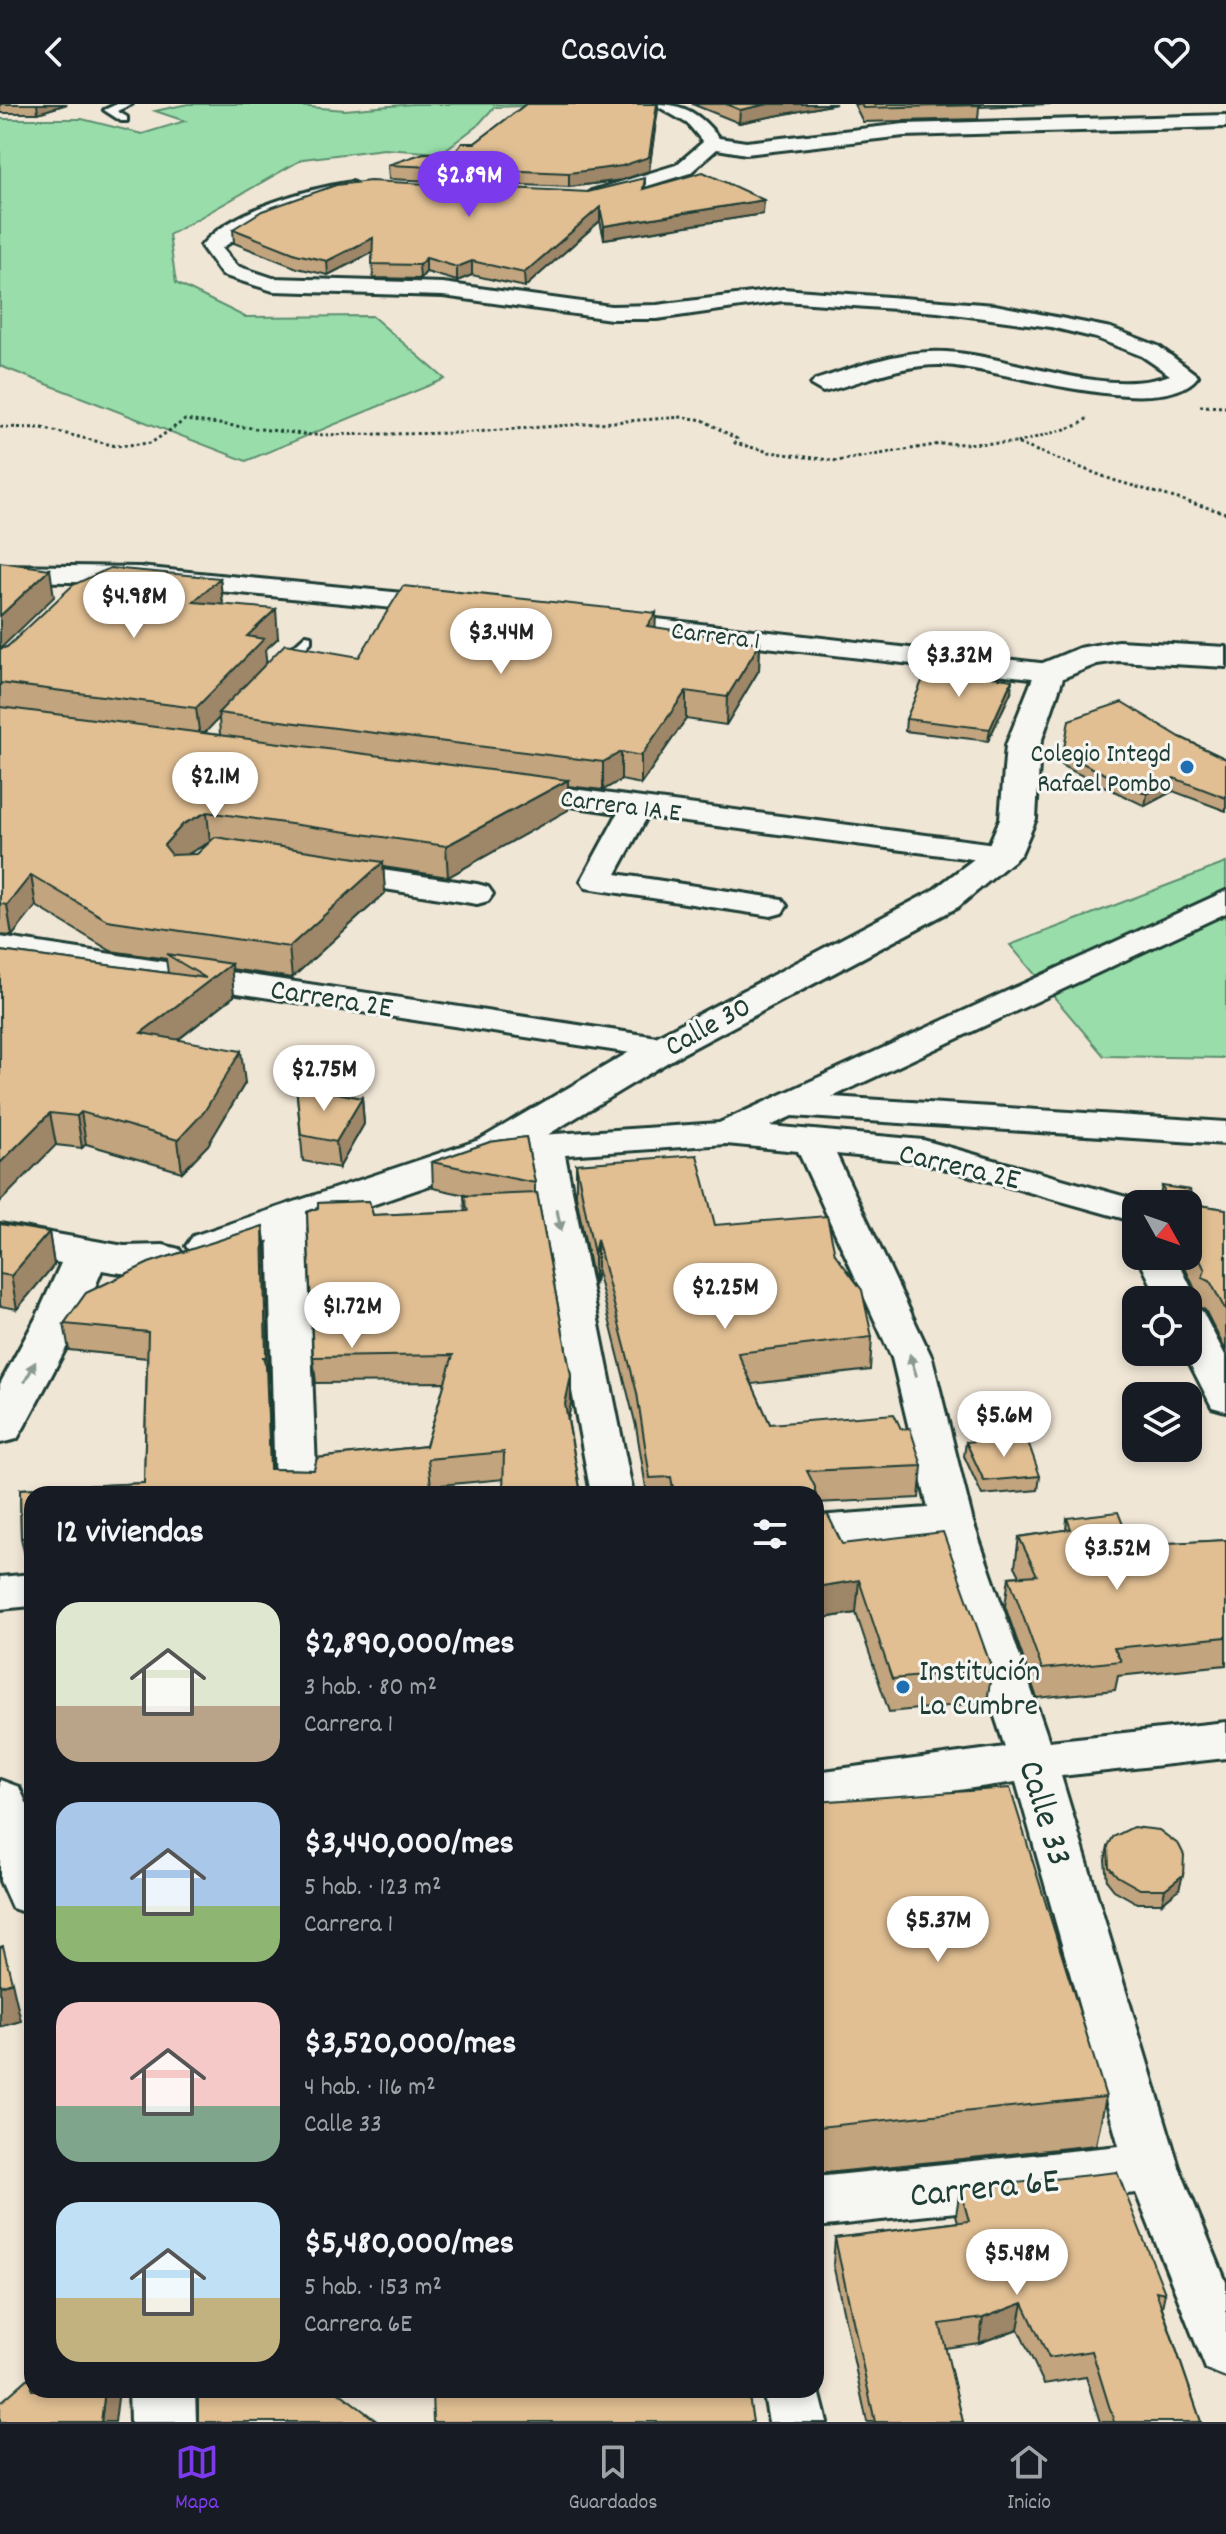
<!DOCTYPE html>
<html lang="es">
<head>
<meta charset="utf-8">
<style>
	body { margin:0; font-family:Dekko,sans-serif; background:#242831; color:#f1f3f6; height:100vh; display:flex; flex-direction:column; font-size:30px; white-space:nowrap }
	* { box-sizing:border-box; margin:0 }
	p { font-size:26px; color:#9ea1a6 }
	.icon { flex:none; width:44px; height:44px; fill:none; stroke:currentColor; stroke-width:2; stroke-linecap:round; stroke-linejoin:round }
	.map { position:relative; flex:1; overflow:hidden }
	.drawer { position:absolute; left:24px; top:1382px; width:800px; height:912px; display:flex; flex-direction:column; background:#171b24; border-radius:24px; box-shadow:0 4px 12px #0003 }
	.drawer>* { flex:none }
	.needle { width:52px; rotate:130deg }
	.controls { position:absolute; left:1122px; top:1086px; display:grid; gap:16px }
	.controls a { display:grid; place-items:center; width:80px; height:80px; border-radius:16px; background:#171b24; box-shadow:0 4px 12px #0003; font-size:40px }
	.price { position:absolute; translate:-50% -68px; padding:0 18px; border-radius:28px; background:#fff; color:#222; font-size:26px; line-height:52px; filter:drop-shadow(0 2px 4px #0008) }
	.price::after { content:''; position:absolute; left:50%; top:48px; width:24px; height:18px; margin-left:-12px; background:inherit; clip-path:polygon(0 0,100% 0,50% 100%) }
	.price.current { background:#7c3aed; color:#fff }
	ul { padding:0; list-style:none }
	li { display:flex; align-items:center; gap:24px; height:200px; padding:0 32px }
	li span { display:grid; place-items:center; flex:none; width:224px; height:160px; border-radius:24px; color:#555 }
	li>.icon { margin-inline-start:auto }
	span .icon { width:96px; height:96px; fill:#fffc; stroke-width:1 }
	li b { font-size:34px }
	h2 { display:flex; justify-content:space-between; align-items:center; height:96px; padding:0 32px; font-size:34px }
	header { display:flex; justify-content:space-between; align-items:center; height:104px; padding:0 32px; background:#171b24; font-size:36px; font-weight:600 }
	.tabs { display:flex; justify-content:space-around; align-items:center; height:112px; border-top:2px solid #363941; background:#171b24; font-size:22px; color:#9ea1a6 }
	.tabs a { display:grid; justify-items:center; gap:4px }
	.tabs .current { color:#7c3aed }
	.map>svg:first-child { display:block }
	.green { fill:#99deaa; stroke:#5c8e6f; stroke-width:2 }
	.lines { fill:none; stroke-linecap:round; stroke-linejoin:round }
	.service-casing { stroke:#1f3d34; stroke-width:6 }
	.minor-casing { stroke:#1f3d34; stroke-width:6 }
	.tertiary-casing { stroke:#1f3d34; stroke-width:6 }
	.secondary-casing { stroke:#1f3d34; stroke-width:6 }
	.path { stroke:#1f3d34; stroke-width:3; stroke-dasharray:3 3; stroke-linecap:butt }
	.service { fill:#f6f6f2; fill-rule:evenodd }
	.minor { fill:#f6f6f2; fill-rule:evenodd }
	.tertiary { fill:#f6f6f2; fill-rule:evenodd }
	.secondary { fill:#f6f6f2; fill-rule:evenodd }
	.wall { fill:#c2a47e; stroke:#1f3d34; stroke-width:2; fill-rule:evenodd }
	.shaded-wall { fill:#9e8667; stroke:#1f3d34; stroke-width:2 }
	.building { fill:#e1bf93; stroke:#1f3d34; stroke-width:2 }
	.oneway { fill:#8a9a93 }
	.poi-dot { fill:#1f6fb2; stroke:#f6f6f2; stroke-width:3 }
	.labels { text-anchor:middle; stroke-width:6; stroke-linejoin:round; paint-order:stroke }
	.far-street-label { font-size:26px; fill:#1f3d34; stroke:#f6f6f2 }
	.far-poi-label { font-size:26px; fill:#1f3d34; stroke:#f6f6f2; text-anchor:end }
	.street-label { font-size:30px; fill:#1f3d34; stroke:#f6f6f2 }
	.poi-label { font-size:30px; fill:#1f3d34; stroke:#f6f6f2; text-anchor:start }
	.near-street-label { font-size:36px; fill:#1f3d34; stroke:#f6f6f2 }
</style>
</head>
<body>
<header><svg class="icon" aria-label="back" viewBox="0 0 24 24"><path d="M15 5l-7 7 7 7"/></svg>Casavia<svg class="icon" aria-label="heart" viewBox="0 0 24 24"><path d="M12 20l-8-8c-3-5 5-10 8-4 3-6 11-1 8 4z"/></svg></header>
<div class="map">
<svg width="1226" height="2318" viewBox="0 0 1226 2318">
	<rect width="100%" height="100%" fill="#f0e6d6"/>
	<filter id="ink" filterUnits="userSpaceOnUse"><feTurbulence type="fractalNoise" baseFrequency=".0125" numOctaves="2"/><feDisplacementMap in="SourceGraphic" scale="16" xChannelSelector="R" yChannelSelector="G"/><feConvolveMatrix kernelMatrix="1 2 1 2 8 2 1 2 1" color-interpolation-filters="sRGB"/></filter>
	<g filter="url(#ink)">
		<g class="green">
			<path d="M188,0h84l73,6 67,-6h185l-103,3 -16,18 -37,28 -57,-4 -81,10 -134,76 7,48 69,34 127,-1 73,63 -199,82 -246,-95v-247h82l60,15 43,-13 -30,-10z"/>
			<path d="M1226,759v195l-122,-2 -94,-111z"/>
		</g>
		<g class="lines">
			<defs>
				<g id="service">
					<path d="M117,0h15l-15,7 10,6v4h-6l-17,-11z"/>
					<path d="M306,531l5,1v6l-25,26h-10v-6z"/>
				</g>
				<g id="minor">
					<path d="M654,0c31,0 46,10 65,34l27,4 158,-18 322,-9v12l-322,9 -158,18 -29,-5 -27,24 -85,26h-14l-3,-4 3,-4 85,-26 27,-23 -15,-18z"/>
					<path d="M352,78l10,6 -3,4c-53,13 -90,24 -137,56l15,18 36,12 170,5 168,23 46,-1 126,-16 212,16 116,23 47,18 40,30c-35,49 -203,-10 -256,-11 -42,-1 -79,17 -119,27l-12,-7 4,-5c41,-13 87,-31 131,-28 69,4 158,47 224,23l-28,-19 -46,-18 -45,-11 -113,-15 -155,-11 -126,18h-46l-168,-23 -170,-5 -51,-16 -21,-29c27,-35 109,-58 151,-64z"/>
					<path d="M0,461l139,2 305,30 9,2 4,6 -4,6 -9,2 -305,-30 -139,-2z"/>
					<path d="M604,509l445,51 10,2 4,6 -4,6 -10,2 -455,-53 -4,-6 4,-6z"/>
					<path d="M519,678l484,63 11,2 5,7 -5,7 -11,2 -356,-46 -31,57 166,25 5,7 -5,7 -11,3 -185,-28 -5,-7 37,-68 -110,-16 -4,-6 4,-6z"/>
					<path d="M334,759l143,21 11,3 5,7 -5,7 -11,3 -154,-25 -5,-7 5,-7z"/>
					<path d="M1226,787v22l-394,184 394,25v22l-434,-28 -22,10 153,14 228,64h-15v18l-215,-60 -85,-8 96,204 41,164 76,219 177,-19v36l-165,18 118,391 47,115v95l-20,-8 -70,-176 -320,34v-50l303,-31 -103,-364 -200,28v-38l189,-25 -69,-209 -120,8v-30l112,-8 -36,-150 -94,-207 -72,-7 -161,11 68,339h-42l-62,-336 -35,2 -13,-3 -5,-8 5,-8 13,-3 225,-15z"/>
					<path d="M0,833l664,101 12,3 5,7 -5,7 -12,3 -664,-101z"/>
					<path d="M287,1103l13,4 6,8 11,275h-42l-7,-275 6,-8z"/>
					<path d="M1143,1152h32l3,5 19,39 -5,8 10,3 24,46v54l-14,-4 -28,-55h4v-52h-29l-19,-39z"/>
					<path d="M32,1470v32l-32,3v-32z"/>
					<path d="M816,2275l11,43h-58l-6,-32h53z"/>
				</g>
				<path id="tertiary" d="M1118,537l108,6v20l-108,-6 -21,3 -34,14 -23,67 -4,74 -15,35 -63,53 -280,149 -169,102 -286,98 -15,4 -15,-4 -7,-10 7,-10 286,-96 171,-100 282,-149 55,-42 13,-30 6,-74 32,-80 41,-17z"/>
				<g id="secondary">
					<path d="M0,1120l124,22 39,-1 16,4 6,10 -6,10c-26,7 -52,6 -77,1l-19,46 -59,111 -7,12 -17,4v-59l37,-68 24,-53 -61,-11z"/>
					<path d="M0,1676l19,7 13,28v100l-20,-7 -12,-27z"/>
					<path d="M129,2286h66l1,32h-66z"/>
				</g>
			</defs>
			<use href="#service" class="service-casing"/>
			<use href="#minor" class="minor-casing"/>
			<use href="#tertiary" class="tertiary-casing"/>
			<use href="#secondary" class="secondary-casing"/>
			<g class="path">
				<path d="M1200,302l26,1"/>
				<path d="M0,323l42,1 74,18 35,-3 34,-23 126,15 148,-2 224,-16 20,3 34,19 -2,4 34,9 68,9 104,-17 75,-1 97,37 113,33"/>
				<path d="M1017,339l62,-18 10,-8"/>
			</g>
			<use href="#service" class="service"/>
			<use href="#minor" class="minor"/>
			<use href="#tertiary" class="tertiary"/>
			<use href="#secondary" class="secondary"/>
		</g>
		<g class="wall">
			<path d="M0,0h67l-29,9h-38z"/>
			<path d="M526,0h132l-9,67 -27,9 -53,7 -180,-8 -1,-14 66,-11 21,-11z"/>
			<path d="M692,0h144l-97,19z"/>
			<path d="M854,0h197l-72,3 -1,12 -115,3z"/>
			<path d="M645,74v11l118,25 -159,25 -4,-18 -75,66 -53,-12 -15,6 -31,-9 -6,7 -47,-1 -1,-25 -44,22 -31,-7 -63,-25 -1,-14 355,-37z"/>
			<path d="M220,474l3,26 55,34 -13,12 1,13 93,-6 297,-29 104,15 -1,27 -33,55 -40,-6 -45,65 -20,-4 -18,10 -35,-4v24l-120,67 -65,-10 2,26 -93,85 -61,-9 3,27 -56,44 67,43 -37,62 -26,27 -96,-28 -4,4 -26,-3 -56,-194 168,22 -2,-14 -55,-8 -75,-45 -24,30 -12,-1v-286zM219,614l1,17 -16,-2zM208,740l-11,10 -11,1 9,-5z"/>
			<path d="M1011,588l-23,49 -83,-10 1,-12z"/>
			<path d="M1180,633l46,22v52l-53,-20 -28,15 -83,-40 1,-12z"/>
			<path d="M296,981l66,13 2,26 -25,44 -36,-7z"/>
			<path d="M526,1033l9,46v10h2l34,183v27l-3,16 13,75h-78l1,-15 -73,7 1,8h-400v71h-5l-6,-27 -1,-49 124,-6 3,-125 -78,-8 -5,-26 22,-31 63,-30 114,-37 3,26 2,131 4,86 42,1 3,-12 109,-12 19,-64 -129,1 -3,-26 -6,-145 11,-4v-5l51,-2 4,14 92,-4 -1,-15h6l-37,-8 -1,-26 58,-20z"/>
			<path d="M576,1060l139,61 120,29 37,83 -2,33 -118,14 18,40 131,5 21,37 -3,32 -103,5v-9h-169l-11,-68 -39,-155 -3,15 -18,-90z"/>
			<path d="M1162,1082l31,18 33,5v142l-21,-41 -8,-4 1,-10 -17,-37 -4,-3h11v-52h-30z"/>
			<path d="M0,1120l49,8 5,33 -37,44 -17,-3z"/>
			<path d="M966,1338l74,34 -2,14 -56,5 -18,-39z"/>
			<path d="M816,1409l26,31 150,125 -5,33 -98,10 -33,-99 -40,6z"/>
			<path d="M1067,1414l64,27 95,-5v125l-108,11 -3,14 -78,8 -32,-92 4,-29 11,-1 -5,-10 4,-29 47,-7z"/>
			<path d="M816,1698l290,295 -10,48 -280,29z"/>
			<path d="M1108,1742l71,43 -17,14h-25l-23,-13 -7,-9 -2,-21z"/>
			<path d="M960,2085l205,104 -3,14 39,115h-101l-14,-45 -42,7 -26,-55 -39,14 -34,5 18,74h-96l-34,-158 2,-26 123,-16 -2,-7z"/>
		</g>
		<g class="shaded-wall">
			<path d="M37,0h30l-29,9z"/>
			<path d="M657,0h1v6l-9,61 -27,9 -53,7v-14z"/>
			<path d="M768,0h68l-97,19 1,-13z"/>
			<path d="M764,96l-1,14 -159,25v-13z"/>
			<path d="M600,103v14l-75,66 -1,-14z"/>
			<path d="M373,134v14l-45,23 -1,-14z"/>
			<path d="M426,154v14l-6,7 -1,-14z"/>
			<path d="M472,157v14l-15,6v-14z"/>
			<path d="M50,465l4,28 -54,52v-33z"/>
			<path d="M220,474l3,28 -30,-4z"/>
			<path d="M276,505l2,29 -13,12 2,18 -49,45 1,5 -19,20 -4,-30 51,-72z"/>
			<path d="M656,509l-1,27 -8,-14z"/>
			<path d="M760,539l-1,27 -33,55 1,-28z"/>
			<path d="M1012,576l-1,12 -23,49 2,-12z"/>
			<path d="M686,587v28l-45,65v-28z"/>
			<path d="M621,648v28l-18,10v-28z"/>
			<path d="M1174,674l-1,13 -28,15 2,-12z"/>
			<path d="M568,676v30l-120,67 -2,-31z"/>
			<path d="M207,708l3,30 -24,13 -18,21 -4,-31 19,-21z"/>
			<path d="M383,758l2,31 -93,85 -3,-31z"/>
			<path d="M31,771l5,31 -24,30 -5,-31z"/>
			<path d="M231,860l3,32 -89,69 -4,-32z"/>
			<path d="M241,947l4,32 -37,62 -26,27 -4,-32z"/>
			<path d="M362,994l2,26 -25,44 -3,-26z"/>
			<path d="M81,1008l5,32 -4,4 -5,-32z"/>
			<path d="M50,1009l6,32 -56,57v-39z"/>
			<path d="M263,1122l3,26 3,131 -3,-26z"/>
			<path d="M49,1128l5,33 -37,44 -6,-33z"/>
			<path d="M597,1135v32l-3,15v-32z"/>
			<path d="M266,1262l3,27 4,101 -3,-25z"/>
			<path d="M571,1272v27l-5,28 -1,-27z"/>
			<path d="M859,1476l-3,33 -40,6v-32z"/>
			<path d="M1183,1771l-4,14 -17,14 3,-14z"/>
			<path d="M12,1878l9,39 -21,6v-41z"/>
			<path d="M1023,2199l-5,26 -39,14 4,-25z"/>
			<path d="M105,2286h14l-4,32h-14z"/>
		</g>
		<g class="building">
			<path d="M526,0h131l-8,53 -27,9 -53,7 -181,-8 36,-12 30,1 8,-11h13z"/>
			<path d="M726,0h42l-28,6z"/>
			<path d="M861,0h118l1,1 -117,3z"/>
			<path d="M703,68l61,28 -160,26 -4,-19 -76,66 -52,-12 -15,6 -31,-9 -7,7 -47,-1 1,-26 -46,23 -31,-7 -63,-25 29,-18 74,-26 34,-4 218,11 57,-14 -2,11z"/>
			<path d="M0,458l50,7 -50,47z"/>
			<path d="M110,464l110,10 -27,24 83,7 -29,27 17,3 -68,69 -196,-25v-34l7,-2 66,-62z"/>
			<path d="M403,482l253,27 -9,13 113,17 -33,54 -41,-6 -45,65 -20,-4 -18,10 -385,-49 67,-69 74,13z"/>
			<path d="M928,563l84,13 -22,49 -84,-10z"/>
			<path d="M1122,598l58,35 46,22v39l-52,-20 -27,16 -84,-40 6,-34z"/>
			<path d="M0,603l568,73 -122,66 -239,-34 -24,12 -19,21 8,10 25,-1 18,-17 168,25 -94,85 -182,-27 -76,-45 -24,30 -7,-1z"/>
			<path d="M0,847l206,27 -40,-24 65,10 -90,69 100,18 -37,61 -26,28 -97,-28 -4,4 -27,-3 -50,50z"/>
			<path d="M296,981l66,13 -26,44 -35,-7z"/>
			<path d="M526,1033l9,46 -103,-21 58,-20z"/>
			<path d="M697,1051l18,70 112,-9 8,38 27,36 10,47 -134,16 32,71 124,-10 7,15 9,-1 12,38 -115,5 8,16v7h-141l-3,-17 -21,1 -13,-85 -40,-154 -3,15 -18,-90z"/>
			<path d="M1162,1082l28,4 3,14 33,5v102l-16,-30 -8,-3 3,-8 -17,-34v-32h-19z"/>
			<path d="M537,1089l34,183 -6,28 16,90h-78l1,-42 -76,7 3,27 -56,8h-343v43l-11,1 -1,-49 124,-6 4,-151 -84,-8 22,-31 63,-30 114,-37 3,131h-3l3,9 4,103 44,1 3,-12 109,-12 27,-91 -140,2 -6,-145 11,-4v-5l51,-2 4,14 95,-4 -4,-15z"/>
			<path d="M0,1120l49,8 -38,44 -11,-2z"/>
			<path d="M1026,1332l14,40 -56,5 -18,-39z"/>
			<path d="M1118,1408l13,33 95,-5v97l-112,11 7,13 -79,8 -33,-92 28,-2 -18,-38 52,-8 -4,-11z"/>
			<path d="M816,1409l12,2 14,29 101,-12 49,137 -100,10 -33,-99 -43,7z"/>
			<path d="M1010,1684l96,309 -287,30 -3,-14v-311z"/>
			<path d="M1133,1723l26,3 20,15 5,10 -1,20 -18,14h-25l-23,-13 -8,-9 -1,-21 5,-9z"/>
			<path d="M3,1842l9,36 -12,4v-39z"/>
			<path d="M1117,2068l48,121 -9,-2 45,131h-87l-22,-71 -43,7 -26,-55 -40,15 -43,6 23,98h-88l-40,-184 134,-17 -9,-32z"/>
			<path d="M32,2271v15h73l-4,32h-101v-19z"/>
			<path d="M198,2286h138l42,32h-180z"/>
			<path d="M432,2286h316l5,32h-320z"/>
		</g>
		<defs><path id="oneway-solid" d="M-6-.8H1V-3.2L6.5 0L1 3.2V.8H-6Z" transform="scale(2)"/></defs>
		<g class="oneway">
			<use href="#oneway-solid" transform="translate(559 1116) rotate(79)"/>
			<use href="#oneway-solid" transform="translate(913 1261) rotate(-107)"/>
			<use href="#oneway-solid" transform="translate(30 1268) rotate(-62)"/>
		</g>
	</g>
	<g class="poi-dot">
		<circle cx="1187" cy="663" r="8"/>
		<circle cx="903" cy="1583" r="8"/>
	</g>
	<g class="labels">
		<g class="far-street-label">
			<text transform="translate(716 530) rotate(7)" y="9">Carrera 1</text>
			<text transform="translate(621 700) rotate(7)" y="9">Carrera 1A E</text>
		</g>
		<g class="far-poi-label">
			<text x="1171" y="657">Colegio Integd<tspan x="1171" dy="30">Rafael Pombo</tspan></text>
		</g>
		<g class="street-label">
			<text transform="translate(332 893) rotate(9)" y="10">Carrera 2E</text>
			<text transform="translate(707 921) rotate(-29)" y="10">Calle 30</text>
			<text transform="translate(960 1061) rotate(13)" y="10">Carrera 2E</text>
		</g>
		<g class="poi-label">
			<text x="919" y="1576">Institución<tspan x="919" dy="34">La Cumbre</tspan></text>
		</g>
		<g class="near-street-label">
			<text transform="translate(1048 1708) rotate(73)" y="13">Calle 33</text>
			<text transform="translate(984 2081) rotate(-6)" y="13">Carrera 6E</text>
		</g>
	</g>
</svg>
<div class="controls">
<a><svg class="needle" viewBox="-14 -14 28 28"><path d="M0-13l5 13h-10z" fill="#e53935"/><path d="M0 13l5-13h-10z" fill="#9ea1a6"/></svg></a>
<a><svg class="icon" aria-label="locate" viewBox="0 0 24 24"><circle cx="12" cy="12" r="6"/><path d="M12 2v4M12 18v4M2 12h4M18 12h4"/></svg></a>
<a><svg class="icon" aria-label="layers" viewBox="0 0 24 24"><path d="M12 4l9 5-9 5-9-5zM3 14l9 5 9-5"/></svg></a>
</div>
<b class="price current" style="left:469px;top:115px">$2.89M</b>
<b class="price" style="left:134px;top:536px">$4.98M</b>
<b class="price" style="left:501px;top:572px">$3.44M</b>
<b class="price" style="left:959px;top:595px">$3.32M</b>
<b class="price" style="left:215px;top:716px">$2.1M</b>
<b class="price" style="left:324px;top:1009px">$2.75M</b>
<b class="price" style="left:725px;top:1227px">$2.25M</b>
<b class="price" style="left:352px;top:1246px">$1.72M</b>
<b class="price" style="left:1004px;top:1355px">$5.6M</b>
<b class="price" style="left:1117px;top:1488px">$3.52M</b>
<b class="price" style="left:938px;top:1860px">$5.37M</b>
<b class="price" style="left:1017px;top:2193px">$5.48M</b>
<section class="drawer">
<h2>12 viviendas<svg class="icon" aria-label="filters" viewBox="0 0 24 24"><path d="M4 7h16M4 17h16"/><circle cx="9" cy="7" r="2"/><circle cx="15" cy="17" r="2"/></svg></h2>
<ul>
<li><span style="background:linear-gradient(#dfe7d0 65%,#b9a48a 0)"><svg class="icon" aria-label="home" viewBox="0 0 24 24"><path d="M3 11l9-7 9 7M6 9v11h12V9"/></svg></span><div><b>$2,890,000/mes</b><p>3 hab. · 80 m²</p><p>Carrera 1</p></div></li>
<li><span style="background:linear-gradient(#a9c7e8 65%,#8fb573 0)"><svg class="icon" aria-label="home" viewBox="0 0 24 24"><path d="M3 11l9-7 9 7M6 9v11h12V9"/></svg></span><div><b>$3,440,000/mes</b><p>5 hab. · 123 m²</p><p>Carrera 1</p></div></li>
<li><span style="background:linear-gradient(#f6c9c9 65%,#7fa58c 0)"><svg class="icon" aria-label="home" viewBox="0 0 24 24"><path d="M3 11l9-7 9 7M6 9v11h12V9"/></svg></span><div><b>$3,520,000/mes</b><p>4 hab. · 116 m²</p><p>Calle 33</p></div></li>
<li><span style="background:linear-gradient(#bfe0f5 60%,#c2b280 0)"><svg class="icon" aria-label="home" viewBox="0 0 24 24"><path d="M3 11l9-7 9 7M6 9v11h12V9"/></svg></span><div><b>$5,480,000/mes</b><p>5 hab. · 153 m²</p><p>Carrera 6E</p></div></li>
</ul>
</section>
</div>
<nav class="tabs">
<a class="current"><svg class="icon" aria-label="map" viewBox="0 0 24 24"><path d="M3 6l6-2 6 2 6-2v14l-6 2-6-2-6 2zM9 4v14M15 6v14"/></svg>Mapa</a>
<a><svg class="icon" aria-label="saved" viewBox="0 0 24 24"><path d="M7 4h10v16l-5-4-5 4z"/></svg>Guardados</a>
<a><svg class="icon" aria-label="home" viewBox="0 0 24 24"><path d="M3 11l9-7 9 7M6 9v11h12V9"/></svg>Inicio</a>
</nav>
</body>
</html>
